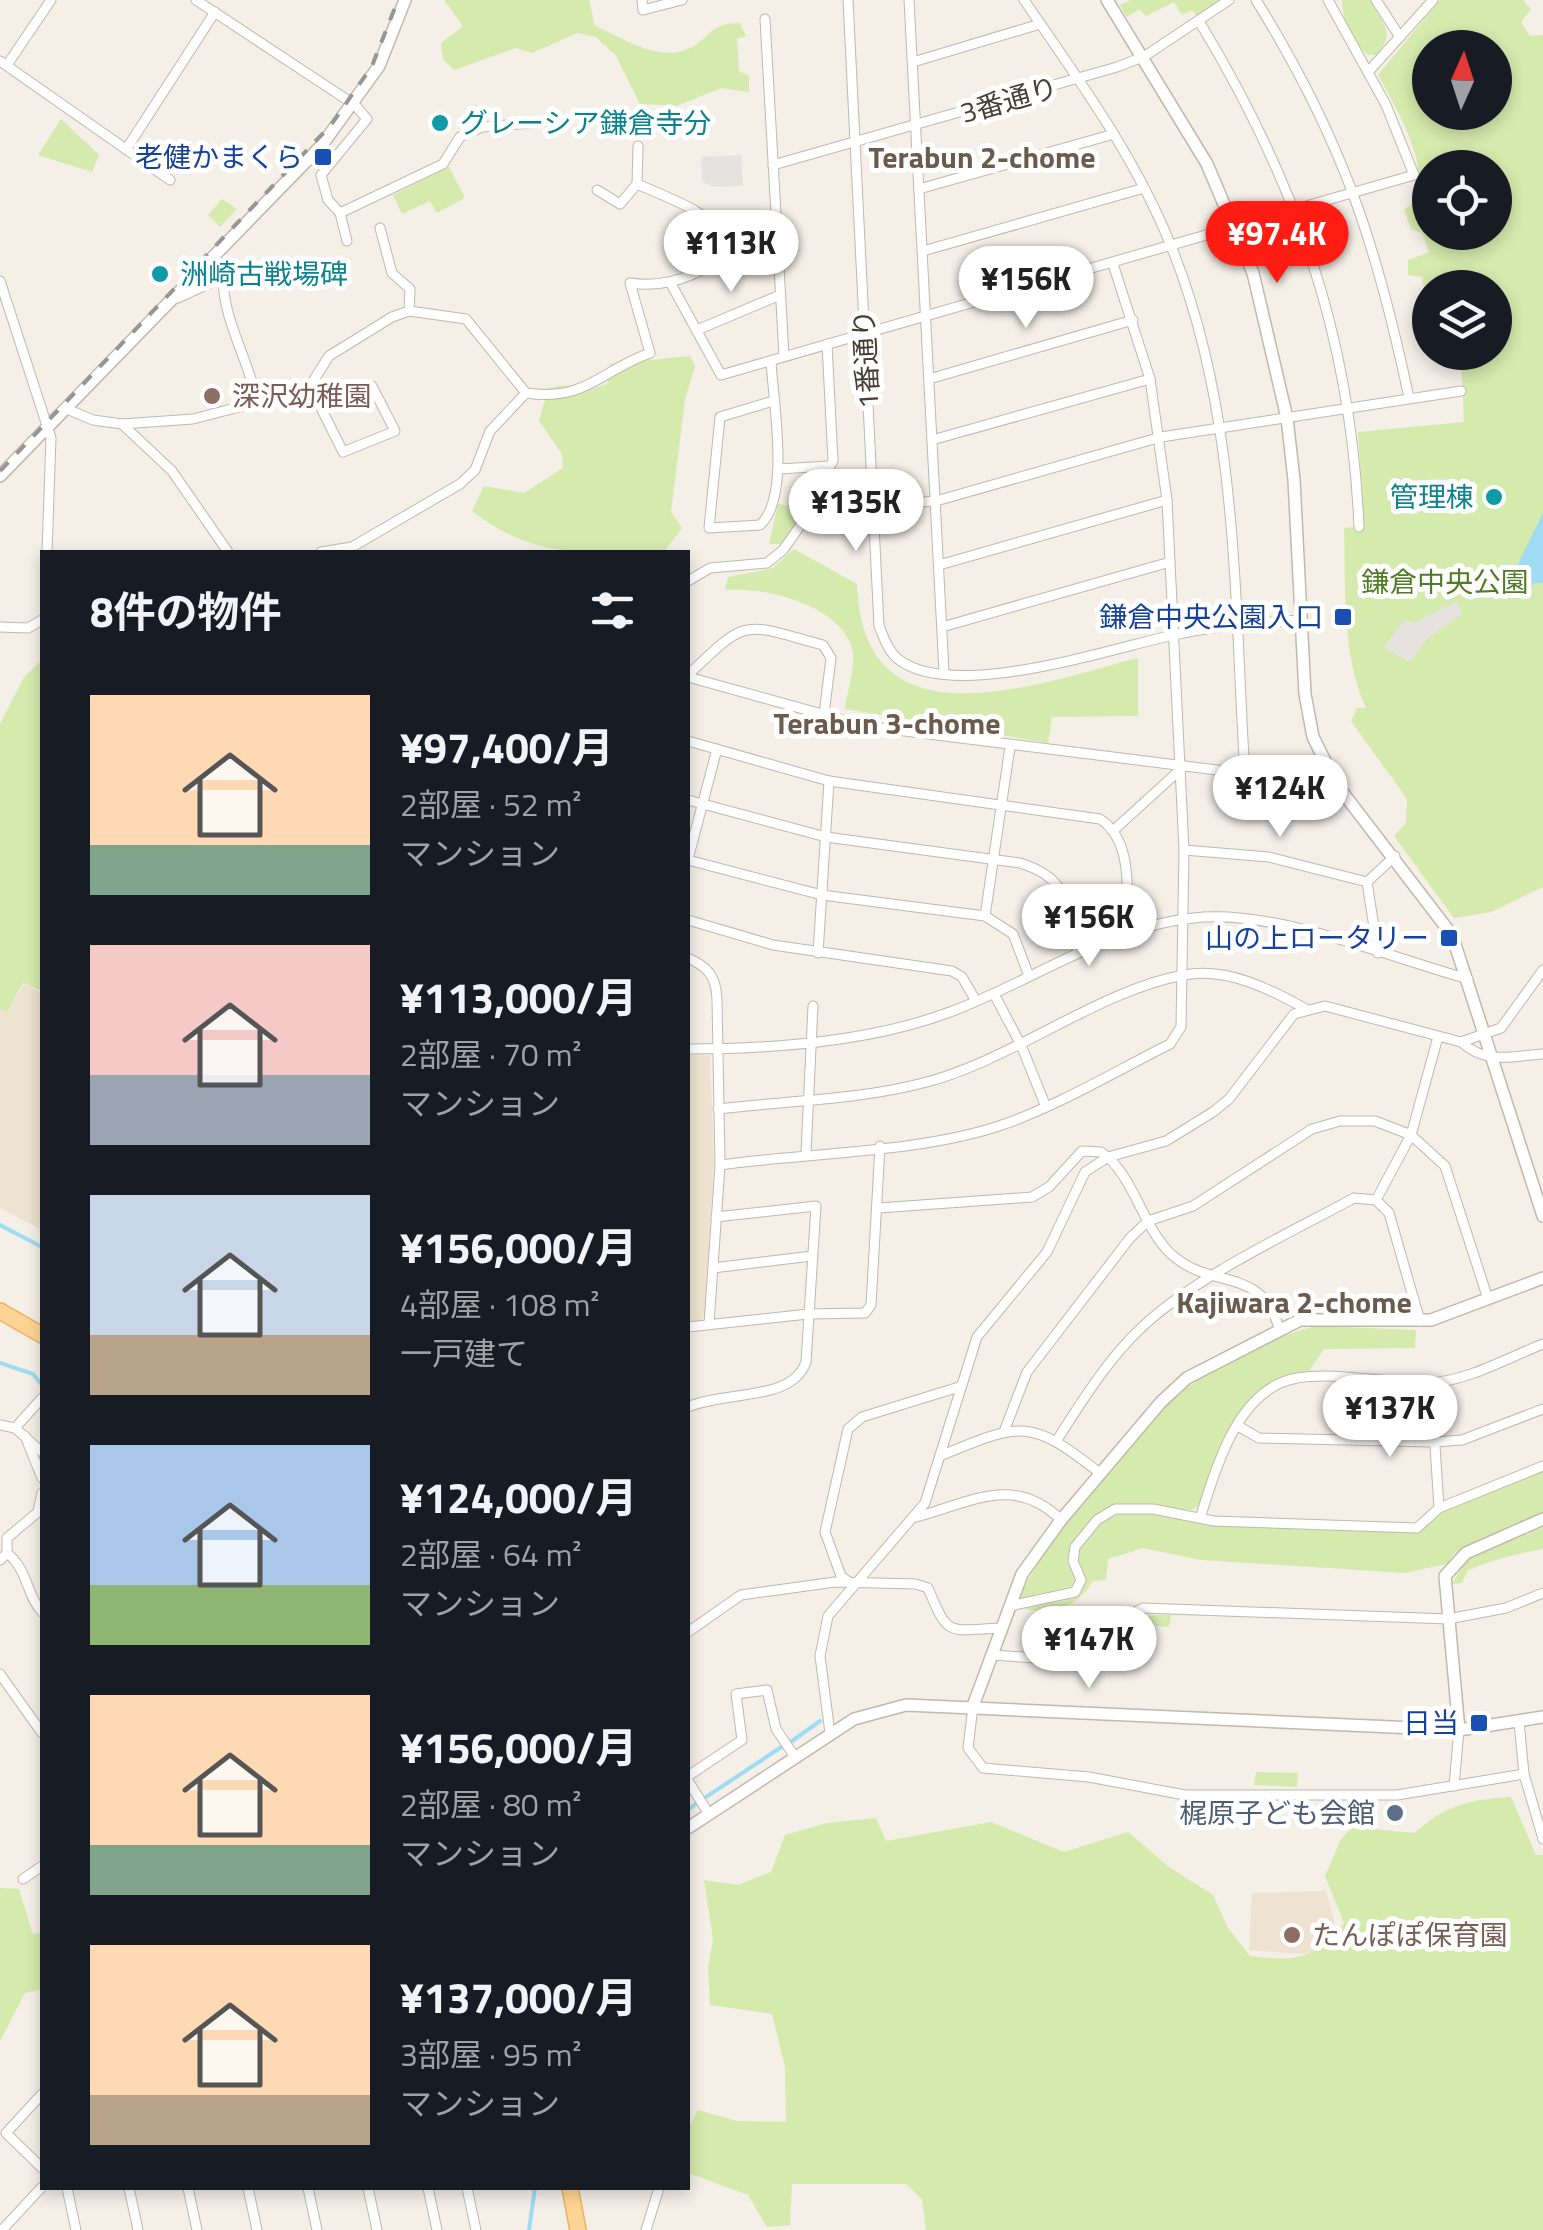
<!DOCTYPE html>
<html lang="ja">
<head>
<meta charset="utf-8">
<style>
	body { margin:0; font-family:"Titillium Web","Noto Sans JP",sans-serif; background:#20242c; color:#f1f3f6; height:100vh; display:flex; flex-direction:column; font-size:38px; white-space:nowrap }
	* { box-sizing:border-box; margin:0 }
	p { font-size:32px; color:#9ea1a6 }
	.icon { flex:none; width:55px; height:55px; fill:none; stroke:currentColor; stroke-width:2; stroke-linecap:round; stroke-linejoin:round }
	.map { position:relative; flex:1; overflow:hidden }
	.side { position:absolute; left:40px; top:550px; width:650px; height:1640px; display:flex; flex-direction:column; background:#171b24; border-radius:0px; box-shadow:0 5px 15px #0003 }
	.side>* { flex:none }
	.needle { width:65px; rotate:3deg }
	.fabs { position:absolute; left:1412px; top:30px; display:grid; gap:20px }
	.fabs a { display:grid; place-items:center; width:100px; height:100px; border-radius:50%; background:#171b24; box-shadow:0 5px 15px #0003; font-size:50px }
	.price { position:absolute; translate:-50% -85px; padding:0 22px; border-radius:35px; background:#fff; color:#222; font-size:32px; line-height:65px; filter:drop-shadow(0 2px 5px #0008) }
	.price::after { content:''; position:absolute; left:50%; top:60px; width:30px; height:22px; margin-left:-15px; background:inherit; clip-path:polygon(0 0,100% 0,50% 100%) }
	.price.current { background:#ff1d13; color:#fff }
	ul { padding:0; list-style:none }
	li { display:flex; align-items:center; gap:30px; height:250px; padding:0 50px }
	li span { display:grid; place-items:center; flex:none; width:280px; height:200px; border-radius:0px; color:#555 }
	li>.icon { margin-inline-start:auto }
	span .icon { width:120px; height:120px; fill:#fffc; stroke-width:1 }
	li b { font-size:42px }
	h2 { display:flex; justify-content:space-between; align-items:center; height:120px; padding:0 50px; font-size:42px }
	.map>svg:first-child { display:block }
	.education { fill:#eee2d0 }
	.green { fill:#d5eaad; fill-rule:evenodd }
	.parking { fill:#e5e2df }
	.water { fill:#a0dbf4 }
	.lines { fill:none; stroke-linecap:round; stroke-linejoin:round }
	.stream { stroke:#a0dbf4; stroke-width:4 }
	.minor-casing { stroke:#c3b8ac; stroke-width:11 }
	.tertiary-casing { stroke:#c3b8ac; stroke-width:14 }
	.primary-casing { stroke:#eab15f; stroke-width:18 }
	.minor { stroke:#fff; stroke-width:9 }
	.tertiary { stroke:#fff; stroke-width:11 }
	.primary { stroke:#ffd595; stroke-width:15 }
	.rail { stroke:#969696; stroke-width:4; stroke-dasharray:12 12; stroke-linecap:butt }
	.culture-dot { fill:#0f9aa8; stroke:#fff; stroke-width:4 }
	.transit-dot { fill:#1a4fb4; stroke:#fff; stroke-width:4 }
	.education-dot { fill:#8d6e63; stroke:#fff; stroke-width:4 }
	.service-dot { fill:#5c6f8a; stroke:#fff; stroke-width:4 }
	.labels { text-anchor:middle; stroke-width:10; stroke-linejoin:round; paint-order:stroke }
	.street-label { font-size:28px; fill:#473e35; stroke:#fff }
	.culture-label { font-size:28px; fill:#0d838f; stroke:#fff; text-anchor:start }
	.transit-label { font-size:28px; fill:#164399; stroke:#fff; text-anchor:end }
	.education-label { font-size:28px; fill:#785e54; stroke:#fff; text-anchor:start }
	.park-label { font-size:28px; fill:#507c25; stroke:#fff }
	.service-label { font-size:28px; fill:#4e5e75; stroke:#fff; text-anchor:end }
	.neighbourhood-label { font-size:30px; font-weight:bold; fill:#6b5b4c; stroke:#fff }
</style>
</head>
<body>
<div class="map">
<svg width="1543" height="2230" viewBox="0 0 1543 2230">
	<rect width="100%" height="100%" fill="#f4efe7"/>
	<g class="education">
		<path d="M24,984l18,9v237l-42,-22v-199l8,3z"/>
		<path d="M688,1055l22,1 4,108 -9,151 -5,7 -12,1z"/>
		<path d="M1326,1891l8,30 -1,35 -84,-6 3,-57z"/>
	</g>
	<g class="green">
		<path d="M444,0h145l6,26c25,11 62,35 90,24 25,-9 22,-27 55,-27l6,13 -9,3 2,32 10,5v16l-28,-4 -44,18 -37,-2 -24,-48 -20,-19 -19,-4 -45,20 -16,-5 -62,22 -11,-11 -2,-16 22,-17z"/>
		<path d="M1131,0h88l-22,16 -5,-6 -10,5 -8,-13 -28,14 -7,-7 -12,8 -7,-12z"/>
		<path d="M1342,0h28c12,24 28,32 6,55h-8c-16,-14 -26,-34 -26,-55z"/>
		<path d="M1440,0h83l8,9 -10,13 9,14 13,-1v852l-52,25 -37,6 -60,-82 12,-13 1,-24 -56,-78 6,-13h9c-25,-54 -20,-122 -22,-180l20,-2 -6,-94 106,-10 -3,-69 34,-1v-64h-65l-3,14 -5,-25 -14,-2v-15l21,-8 -7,-19 -11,-4 -7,-19c40,-24 -10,-106 -26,-135zM1430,48h65v64h-65zM1430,168h65v64h-65z"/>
		<path d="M61,119l38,36 -7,17 -54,-17z"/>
		<path d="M449,167l16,31 -28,15 -7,-12 -28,13 -9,-19z"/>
		<path d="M222,199l15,10 -17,18 -12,-12z"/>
		<path d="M690,356l5,10 -10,34 -14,112 11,16 -18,24c-77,0 -127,9 -192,-41l12,-25 40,7 39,-25 -1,-14 -23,-33 9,-33 19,-3 11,9 29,-10 4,-20z"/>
		<path d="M778,504l29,5 -26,35h-12z"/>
		<path d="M794,549l63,35c5,167 180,100 281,74v58l-86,1 -4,26 -203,-34c2,-17 10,-40 8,-56 -7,-47 -90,-67 -128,-63l3,-13 45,-9z"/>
		<path d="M42,660v331l-19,-8 -16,30 -7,-4v-285l24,-47z"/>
		<path d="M1316,1326l100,4 -1,18 -91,1 -17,25c-71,8 -83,78 -109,132l-6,4c-60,-5 -85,-19 -123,39l6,36 -52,16 -4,-4 27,-50 122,-143c39,-36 97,-65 148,-78z"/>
		<path d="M1543,1471v44l-88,38 -8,11 -43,9 -29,-2 -174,-11 -58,-12 -35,11 -2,21 -13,1c-16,27 -39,33 -70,28l44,-9 15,-9 3,-11 -9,-26c9,-21 31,-37 52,-44l135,16 151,5 31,-22z"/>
		<path d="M1543,1527v22c-26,5 -50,10 -76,22l-5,12 -10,1 14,-24z"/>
		<path d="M1140,1615h31l-2,12 -43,-4z"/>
		<path d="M1256,1772l42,1 -1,14 -43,-2z"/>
		<path d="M1511,1797l25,58h7v375h-617l-4,-31 -16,-15h-114l-2,41 -23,2 -19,-32 -60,-22v-44l10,-19 39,11 49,1 -1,-55 -13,-53 -62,-9 -2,-37 5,-28 -9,-60 34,5 33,-13 14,-37 42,-12 49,-5 10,23 105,-19 73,30 64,-20 41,35 44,28 15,33 22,28c41,6 69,4 94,-33l-19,-47 16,-37 11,-12 63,6c29,-28 57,-34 96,-36z"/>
		<path d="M0,1888l19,1 14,46 9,-3v57l-17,4 -25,48z"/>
	</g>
	<g class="parking">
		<path d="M741,155l2,31 -31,1 -10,-6 -1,-24z"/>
		<path d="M1457,601l5,13 -35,25 -17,23 -26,-14 20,-28 10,3z"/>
	</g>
	<path class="water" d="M1543,513v70h-8l-11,9 -6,-6 -1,-20z"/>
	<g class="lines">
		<g class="stream">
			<path d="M0,1225l42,22"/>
			<path d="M0,1363l33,11 9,11"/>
			<path d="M792,1741l28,-20"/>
			<path d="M706,1797l77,-51"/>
			<path d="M688,1810l9,-7"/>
			<path d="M529,2230l6,-42"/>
		</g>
		<defs>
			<g id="minor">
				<path d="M196,0l159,105 12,14 -46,56 7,25 12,13 103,-49 17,-27 22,-10 75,-6"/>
				<path d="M642,0l1,10 39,-10"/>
				<path d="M848,0l31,626c5,12 9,25 19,33 54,43 212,-10 275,-24 43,-9 85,-13 129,-15"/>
				<path d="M909,0l35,672"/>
				<path d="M1024,0c54,79 111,156 147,246 68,167 63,353 74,530"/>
				<path d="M1256,0c85,137 120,241 153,398"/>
				<path d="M1376,0l24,37"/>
				<path d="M765,19l19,337"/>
				<path d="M1199,21c98,162 152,316 160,506"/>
				<path d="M0,61l170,119"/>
				<path d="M913,62l127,-38"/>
				<path d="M7,65l44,-65"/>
				<path d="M1369,71l64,-71"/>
				<path d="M127,148l88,-136"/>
				<path d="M773,165l344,-98 28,-11 84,-56"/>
				<path d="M637,184c46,20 63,24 101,61"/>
				<path d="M919,189l195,-55"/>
				<path d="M597,190l23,14 17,-20 1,-38"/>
				<path d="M340,213l7,28"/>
				<path d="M380,228l12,45 18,16 -1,22"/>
				<path d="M923,251l221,-63"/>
				<path d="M0,281l51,157 -4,114"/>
				<path d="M670,282l51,93 693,-200 -28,-70 -58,-105"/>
				<path d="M178,298l45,-21c0,44 26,83 35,127"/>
				<path d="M697,330l83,-35"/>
				<path d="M771,361c2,41 20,136 -11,164l-51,3 11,-111 53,-16"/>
				<path d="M929,379l204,-59"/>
				<path d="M310,386l33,66 52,-21 -23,-45 -44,14 -13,-2"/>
				<path d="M67,409l26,11 29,4 71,-5 108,-28 9,-5 19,-30 63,-39 17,-6 57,8 60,74c60,9 75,-23 124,-40l-20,-70c63,9 97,-32 146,-64"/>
				<path d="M122,424l50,47 56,81"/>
				<path d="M932,440l218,-61"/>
				<path d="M778,469l52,-3 3,-5 -6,-117"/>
				<path d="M321,552l31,-5 108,-63 15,-14 15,-39 36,-38"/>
				<path d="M939,565l228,-65"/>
				<path d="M688,581l22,-13 57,-5 16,-13 22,-31 18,-9 113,-9 225,-64 300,-46"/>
				<path d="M0,627l28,1 14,-8"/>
				<path d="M942,627l228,-65"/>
				<path d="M688,675c62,-60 55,-51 135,-30l8,13 -7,56"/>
				<path d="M688,677l177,49 472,59"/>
				<path d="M688,741l141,40 271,38c34,22 26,74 29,112"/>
				<path d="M688,800l138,37 194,26c50,15 48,44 58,90"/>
				<path d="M1115,829l67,-61"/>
				<path d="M1184,850l85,7 98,25"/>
				<path d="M688,859l29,-110"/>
				<path d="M688,860l134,35 163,21 28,18 16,42"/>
				<path d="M985,916l25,-169"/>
				<path d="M688,920l85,25 179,26 10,6 14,24"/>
				<path d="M818,953l11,-172"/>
				<path d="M1378,953l-11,-71 28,-26"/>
				<path d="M688,958c20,9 28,18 29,41l3,166 -11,159"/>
				<path d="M994,994l27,51 25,62"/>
				<path d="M1461,1042c26,23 49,14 82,12"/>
				<path d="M688,1049c84,0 182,-7 262,-37 84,-31 161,-89 254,-95 77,-5 188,41 264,62"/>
				<path d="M718,1109c67,-8 140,-9 205,-26 88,-22 176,-93 261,-108 43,-8 86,14 122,34"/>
				<path d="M806,1153l7,-147"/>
				<path d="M720,1165c87,-12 197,-12 279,-39 59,-20 115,-54 171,-82l11,-17 3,-177 -17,-350 -17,-121 -37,-115"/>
				<path d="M1376,1200l35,-65 27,-98"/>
				<path d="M879,1208l153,-11 17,-10 33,-36 19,1c33,22 41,75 70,102 40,37 92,11 108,75"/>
				<path d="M713,1268l99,-12"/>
				<path d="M688,1327l120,-13 57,-1 6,-8 9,-159"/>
				<path d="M1431,1383l8,125"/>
				<path d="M688,1407c39,-17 104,-5 118,-45l10,-156 -100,11"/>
				<path d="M0,1425l15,3 27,24"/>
				<path d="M1238,1426l21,12 175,4 28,-2 81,-31"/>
				<path d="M15,1428l27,-30"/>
				<path d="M1005,1429l22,-57 103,-134 18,-17 45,-15 119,-77 28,-8h35l36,14 34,31 43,133"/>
				<path d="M25,1436l17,42"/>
				<path d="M1057,1440c25,-39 51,-81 84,-112 55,-52 147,-94 213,-130l22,2 13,13 31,108"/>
				<path d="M940,1456c82,-34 90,-38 161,18"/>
				<path d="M1201,1515c16,-49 37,-127 96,-137 41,-7 89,6 130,5 39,-1 80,-25 116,-39"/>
				<path d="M916,1517c56,-15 98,-43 145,3"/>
				<path d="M7,1553v-15l31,-26 4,-19"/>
				<path d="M0,1560l7,-7c22,18 18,40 35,59"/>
				<path d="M849,1582l-8,-6 -16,-44 23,-103 14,-12 97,-30"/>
				<path d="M1010,1606l65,-14 6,-12 -8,-19 2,-14 22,-27 18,-11h38l61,12 203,7 22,-20 104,-42"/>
				<path d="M688,1632l53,-37 94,-13 81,2 12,4c21,51 20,42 73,40"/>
				<path d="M991,1655l77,5 20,-3 30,-37 25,-12 305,11 58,-11 37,-15"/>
				<path d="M0,1674l42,59"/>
				<path d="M973,1706l-5,42 15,20 106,9 96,18h212l127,-21"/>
				<path d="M1519,1722l5,52 19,65"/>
				<path d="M830,1733l-10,-77 8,-40 97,-113 52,-166 70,-85 38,-80 23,-15 58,-16 47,-29 16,-13 65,-85 31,-8 136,36 40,-14 42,-58"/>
				<path d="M688,1776l54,-36 -6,-46 31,-4 9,39 19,28"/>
				<path d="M688,1781l21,33"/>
				<path d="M1454,1786l5,-56"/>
				<path d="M23,1879l19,-13"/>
				<path d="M42,2094l-36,39 36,35"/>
				<path d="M67,2188l9,42"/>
				<path d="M129,2188l9,42"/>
				<path d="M188,2188l9,42"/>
				<path d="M248,2188l9,42"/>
				<path d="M308,2188l9,42"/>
				<path d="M368,2188l9,42"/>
				<path d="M428,2188l9,42"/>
				<path d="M467,2188l9,42"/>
				<path d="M2,2230l40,-43"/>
				<path d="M646,2230l13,-42"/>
			</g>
			<g id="tertiary">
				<path d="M1107,0l100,164 46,109 34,145 7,62 11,214 8,43 24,48 115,150 91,281"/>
				<path d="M0,476l322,-331 57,-79 26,-66"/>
				<path d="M973,1706l49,-132 39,-54 100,-118 26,-24 113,-58h131l112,-42"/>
				<path d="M1459,1730l-14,-154 21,-23 77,-34"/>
				<path d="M688,1828l166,-109 52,-14 553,25 84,-13"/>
			</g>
			<g id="primary">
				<path d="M0,1311l42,24"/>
				<path d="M570,2188l8,42"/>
			</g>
		</defs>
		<use href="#minor" class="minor-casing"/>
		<use href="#tertiary" class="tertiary-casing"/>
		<use href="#primary" class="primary-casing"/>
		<use href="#minor" class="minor"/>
		<use href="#tertiary" class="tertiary"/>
		<use href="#primary" class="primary"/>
		<path class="rail" d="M0,471l331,-346 41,-59 26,-66"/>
	</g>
	<g class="culture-dot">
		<circle cx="440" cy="123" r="10"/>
		<circle cx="160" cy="274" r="10"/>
		<circle cx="1494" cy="497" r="10"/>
	</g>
	<g class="transit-dot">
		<rect x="313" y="147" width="20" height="20" rx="5"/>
		<rect x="1333" y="607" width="20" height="20" rx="5"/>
		<rect x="1439" y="928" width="20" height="20" rx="5"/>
		<rect x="1469" y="1713" width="20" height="20" rx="5"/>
	</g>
	<g class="education-dot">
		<circle cx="212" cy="396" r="10"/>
		<circle cx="1292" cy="1935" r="10"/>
	</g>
	<circle class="service-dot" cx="1395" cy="1813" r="10"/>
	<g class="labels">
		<g class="street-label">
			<text transform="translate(1009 100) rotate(-16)" y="10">3番通り</text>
			<text transform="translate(866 359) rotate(-93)" y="10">1番通り</text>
		</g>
		<g class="culture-label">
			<text x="460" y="133">グレーシア鎌倉寺分</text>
			<text x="180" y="284">洲崎古戦場碑</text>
			<text x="1474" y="507" text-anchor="end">管理棟</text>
		</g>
		<g class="transit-label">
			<text x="303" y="167">老健かまくら</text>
			<text x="1323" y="627">鎌倉中央公園入口</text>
			<text x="1429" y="948">山の上ロータリー</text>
			<text x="1459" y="1733">日当</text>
		</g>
		<g class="education-label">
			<text x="232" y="406">深沢幼稚園</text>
			<text x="1312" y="1945">たんぽぽ保育園</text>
		</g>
		<g class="park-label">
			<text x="1445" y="592">鎌倉中央公園</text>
		</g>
		<g class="service-label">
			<text x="1375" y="1823">梶原子ども会館</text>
		</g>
		<g class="neighbourhood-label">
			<text x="982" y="168">Terabun 2-chome</text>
			<text x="887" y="734">Terabun 3-chome</text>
			<text x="1294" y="1313">Kajiwara 2-chome</text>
		</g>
	</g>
</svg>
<div class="fabs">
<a><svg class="needle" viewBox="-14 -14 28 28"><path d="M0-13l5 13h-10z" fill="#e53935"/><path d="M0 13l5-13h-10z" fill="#9ea1a6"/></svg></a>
<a><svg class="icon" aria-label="locate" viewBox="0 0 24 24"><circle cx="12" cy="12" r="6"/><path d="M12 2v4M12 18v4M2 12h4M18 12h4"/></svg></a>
<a><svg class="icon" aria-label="layers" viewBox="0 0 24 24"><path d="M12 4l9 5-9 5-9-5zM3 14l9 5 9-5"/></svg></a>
</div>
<b class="price current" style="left:1277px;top:286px">¥97.4K</b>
<b class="price" style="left:731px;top:295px">¥113K</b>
<b class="price" style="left:1026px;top:331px">¥156K</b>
<b class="price" style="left:856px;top:554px">¥135K</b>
<b class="price" style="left:1280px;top:840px">¥124K</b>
<b class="price" style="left:1089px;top:969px">¥156K</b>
<b class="price" style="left:1390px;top:1460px">¥137K</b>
<b class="price" style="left:1089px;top:1691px">¥147K</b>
<section class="side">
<h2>8件の物件<svg class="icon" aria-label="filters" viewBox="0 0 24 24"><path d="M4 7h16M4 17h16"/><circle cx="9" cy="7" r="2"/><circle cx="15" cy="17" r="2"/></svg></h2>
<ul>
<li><span style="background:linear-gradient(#ffd9b3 75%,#7fa58c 0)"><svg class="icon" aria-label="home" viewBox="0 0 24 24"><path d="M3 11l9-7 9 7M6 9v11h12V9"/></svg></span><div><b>¥97,400/月</b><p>2部屋 · 52 m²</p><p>マンション</p></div></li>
<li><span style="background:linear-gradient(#f6c9c9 65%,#9aa5b1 0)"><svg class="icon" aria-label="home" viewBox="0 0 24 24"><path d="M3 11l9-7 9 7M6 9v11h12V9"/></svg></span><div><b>¥113,000/月</b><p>2部屋 · 70 m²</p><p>マンション</p></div></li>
<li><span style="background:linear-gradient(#c9d6e8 70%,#b9a48a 0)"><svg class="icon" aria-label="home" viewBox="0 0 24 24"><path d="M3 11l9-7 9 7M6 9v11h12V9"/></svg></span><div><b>¥156,000/月</b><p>4部屋 · 108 m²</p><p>一戸建て</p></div></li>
<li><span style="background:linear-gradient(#a9c7e8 70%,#8fb573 0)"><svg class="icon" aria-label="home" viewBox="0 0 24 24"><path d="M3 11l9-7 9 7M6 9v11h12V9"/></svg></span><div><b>¥124,000/月</b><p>2部屋 · 64 m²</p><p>マンション</p></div></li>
<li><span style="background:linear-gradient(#ffd9b3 75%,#7fa58c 0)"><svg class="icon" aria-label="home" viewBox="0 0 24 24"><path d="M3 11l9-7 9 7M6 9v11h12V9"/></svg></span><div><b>¥156,000/月</b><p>2部屋 · 80 m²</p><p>マンション</p></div></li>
<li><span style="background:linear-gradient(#ffd9b3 75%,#b9a48a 0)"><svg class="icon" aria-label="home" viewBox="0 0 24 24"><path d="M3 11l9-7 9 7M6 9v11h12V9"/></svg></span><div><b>¥137,000/月</b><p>3部屋 · 95 m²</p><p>マンション</p></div></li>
</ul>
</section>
</div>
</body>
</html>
